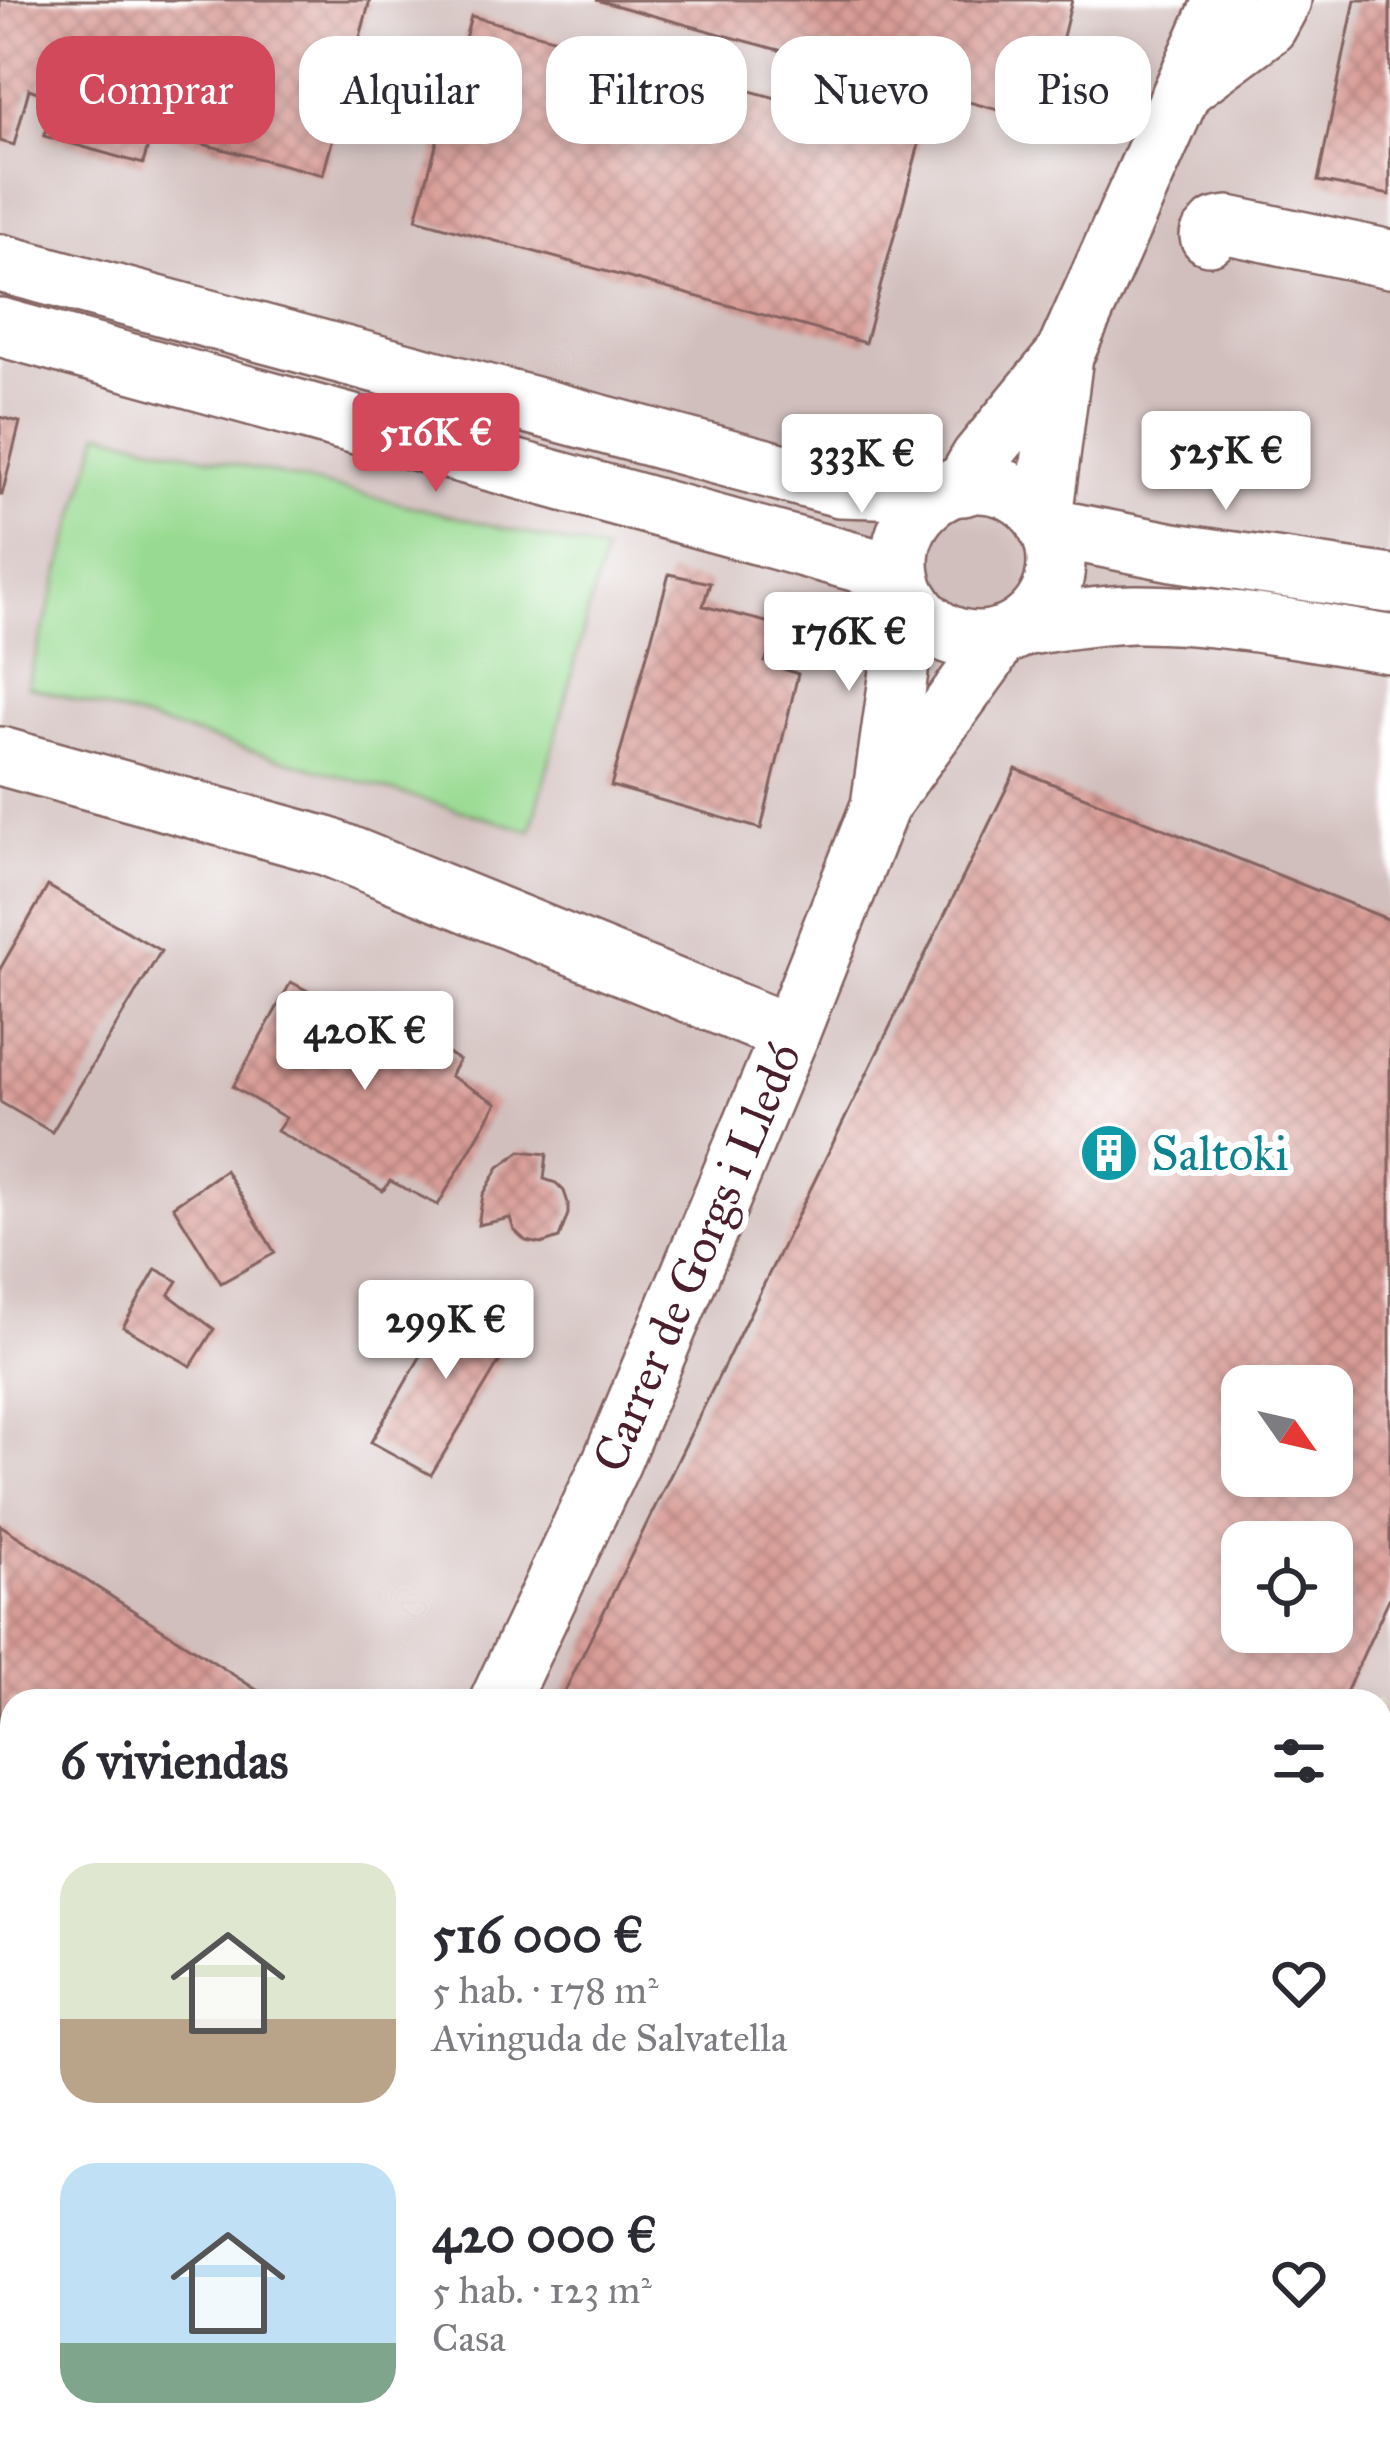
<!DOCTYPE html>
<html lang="es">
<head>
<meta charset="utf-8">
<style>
	body { margin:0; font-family:"IM FELL Great Primer",serif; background:#f7f7f7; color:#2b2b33; height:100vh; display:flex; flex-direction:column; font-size:45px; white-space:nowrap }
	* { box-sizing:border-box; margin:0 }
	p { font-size:39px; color:#7c7c81 }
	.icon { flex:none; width:66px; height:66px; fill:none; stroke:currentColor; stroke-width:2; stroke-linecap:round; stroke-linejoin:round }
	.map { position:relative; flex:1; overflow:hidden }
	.sheet { position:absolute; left:0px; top:1689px; width:1392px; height:768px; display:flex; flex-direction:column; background:#fff; border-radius:36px 36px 0 0; box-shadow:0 6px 18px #0003 }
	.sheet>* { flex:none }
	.guide { position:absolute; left:36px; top:36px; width:1320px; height:108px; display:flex; gap:24px }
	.needle { width:78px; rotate:124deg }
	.controls { position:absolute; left:1221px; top:1365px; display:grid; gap:24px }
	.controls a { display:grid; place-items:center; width:132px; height:132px; border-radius:24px; background:#fff; box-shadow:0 6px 18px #0003; font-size:60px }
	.price { position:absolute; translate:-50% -102px; padding:0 27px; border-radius:12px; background:#fff; color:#222; font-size:39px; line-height:78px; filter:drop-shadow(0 3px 6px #0008) }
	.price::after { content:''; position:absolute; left:50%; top:72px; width:36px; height:27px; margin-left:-18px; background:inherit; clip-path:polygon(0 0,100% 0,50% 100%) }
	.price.selected { background:#d1495b; color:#fff }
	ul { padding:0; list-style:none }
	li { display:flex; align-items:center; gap:36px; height:300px; padding:0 60px }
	li span { display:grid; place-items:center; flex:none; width:336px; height:240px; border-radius:36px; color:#555 }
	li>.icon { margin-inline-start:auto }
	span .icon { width:144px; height:144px; fill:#fffc; stroke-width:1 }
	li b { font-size:51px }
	h2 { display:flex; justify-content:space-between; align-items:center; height:144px; padding:0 60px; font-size:51px }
	.chip { padding:0 42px; border-radius:36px; background:#fff; box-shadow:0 6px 18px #0003; font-size:42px; line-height:108px }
	.chip.selected { background:#d1495b; color:#fff }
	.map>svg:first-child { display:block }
	.industrial { fill:#d1bfbd; fill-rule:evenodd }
	.green { fill:#98da91; stroke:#717c5e; stroke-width:3 }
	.building { fill:url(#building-cross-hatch); fill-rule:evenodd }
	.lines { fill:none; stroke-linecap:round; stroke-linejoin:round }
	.minor-casing { stroke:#846361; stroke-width:62 }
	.path { stroke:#846361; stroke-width:8; stroke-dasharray:9 9; stroke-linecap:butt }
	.minor { stroke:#fff; stroke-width:57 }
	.labels { text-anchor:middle; stroke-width:12; stroke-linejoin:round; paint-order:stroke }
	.culture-label { font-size:48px; fill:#0d838f; stroke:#fff; text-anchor:start }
	.street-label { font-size:48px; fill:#4a1f2b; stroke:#fff }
</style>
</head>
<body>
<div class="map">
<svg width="1390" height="2457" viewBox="0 0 1390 2457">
	<defs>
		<pattern id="building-cross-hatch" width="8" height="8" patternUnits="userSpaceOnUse" patternTransform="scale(3)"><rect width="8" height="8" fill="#d99d97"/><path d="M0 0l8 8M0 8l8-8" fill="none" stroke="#b27f7b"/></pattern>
	</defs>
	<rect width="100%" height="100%" fill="#fff"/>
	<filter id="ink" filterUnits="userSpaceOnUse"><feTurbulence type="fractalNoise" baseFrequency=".00833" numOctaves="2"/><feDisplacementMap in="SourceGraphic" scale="24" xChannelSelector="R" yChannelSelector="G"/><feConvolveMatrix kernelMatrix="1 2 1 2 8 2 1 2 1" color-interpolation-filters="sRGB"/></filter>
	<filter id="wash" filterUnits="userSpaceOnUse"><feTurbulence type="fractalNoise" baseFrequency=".004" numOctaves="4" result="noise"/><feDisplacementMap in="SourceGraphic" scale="48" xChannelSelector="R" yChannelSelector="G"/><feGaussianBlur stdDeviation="2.7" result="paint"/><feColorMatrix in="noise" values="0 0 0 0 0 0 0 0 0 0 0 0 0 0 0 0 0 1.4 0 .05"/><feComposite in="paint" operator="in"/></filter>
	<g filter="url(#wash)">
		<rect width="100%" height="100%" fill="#efe2c4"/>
		<path class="industrial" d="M0,0h1390v2158l-10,14v-471h-1368v744h1180l-9,12h-1183zM1242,1386h90v90h-90zM1242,1542h90v90h-90z"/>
		<g class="green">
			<path d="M100,432l504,120 -73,279 -504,-145z"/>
			<path d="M1390,2158v299h-207l9,-12h188v-273z"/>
		</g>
		<g id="blocks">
			<g class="building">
				<path d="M0,0h370l-47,175 -171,-44 -9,33 -99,-28 10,-38 -25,-9 -15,56 -14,-4z"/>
				<path d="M596,0h476l-30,122z"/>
				<path d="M1355,0h35v195l-72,-14z"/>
				<path d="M471,16l450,121 -56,206 -449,-124z"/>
				<path d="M0,417l20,5 -18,73h-2z"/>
				<path d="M669,574l41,9 -7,23 75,19 -13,37 33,12 -37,155 -150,-43z"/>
				<path d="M1016,769l374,151v677l-48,104h-782zM1242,1386h90v90h-90zM1242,1542h90v90h-90z"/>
				<path d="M48,886l113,65 -109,181 -52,-30v-133z"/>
				<path d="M291,982l49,26 9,-13 110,65 -9,16 47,27 -59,102 -48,-24 -7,10 -106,-60 9,-13 -53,-31z"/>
				<path d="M521,1151l26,3 -3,25 12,4 8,8 4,12v11l-9,24 -18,6 -15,-3 -12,-11 -4,-12 -32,7 5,-30 16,-28z"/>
				<path d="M225,1170l50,83 -54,30 -48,-77z"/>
				<path d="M156,1269l22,12 -9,14 45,34 -23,37 -68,-39z"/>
				<path d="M460,1288l62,36 -91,151 -60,-33z"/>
				<path d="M0,1525l274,176h-262v436l-12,-8z"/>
				<path d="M0,2259l12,11v75l-12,15z"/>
				<path d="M386,2445h347l-7,12h-319z"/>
				<path d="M866,2445h239l-12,12h-234z"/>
			</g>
		</g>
	</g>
	<g filter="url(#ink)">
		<use href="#blocks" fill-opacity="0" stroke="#846361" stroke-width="3"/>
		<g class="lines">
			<defs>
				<g id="minor">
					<path d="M1187,86l81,-60 14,-26"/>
					<path d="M1209,236l8,-9 11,-2 162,34"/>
					<path d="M0,263l840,225 104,3"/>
					<path d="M0,327l866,238 39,27"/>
					<circle cx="978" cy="562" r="78"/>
					<path d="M963,487l17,-29 84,-102 159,-356"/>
					<path d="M1043,517l21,-161"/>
					<path d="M1047,527l126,25 217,32"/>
					<path d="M1023,627c36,-6 73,-12 110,-13 84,-1 173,17 257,30"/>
					<path d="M0,756l326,90 464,188"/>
					<path d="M885,798l100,-138 13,-23"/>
					<path d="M499,1701l113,-240 178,-427 90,-228 26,-184 6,-19"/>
					<path d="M1380,1942l10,-22"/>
					<path d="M52,2457l11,-12"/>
				</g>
			</defs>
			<use href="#minor" class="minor-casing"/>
			<g class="path">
				<path d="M1380,2367l10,-17"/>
				<path d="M1326,2457l7,-12"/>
			</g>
			<use href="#minor" class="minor"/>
		</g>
	</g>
	<defs>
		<symbol id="building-disc" viewBox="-11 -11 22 22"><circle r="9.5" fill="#0f9aa8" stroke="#fff"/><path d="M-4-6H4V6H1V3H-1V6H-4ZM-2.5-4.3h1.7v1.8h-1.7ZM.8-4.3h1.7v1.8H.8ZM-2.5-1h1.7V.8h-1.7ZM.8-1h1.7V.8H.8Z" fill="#fff"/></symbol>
	</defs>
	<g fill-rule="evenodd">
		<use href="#building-disc" x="1076" y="1120" width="66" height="66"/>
	</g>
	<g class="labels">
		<g class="culture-label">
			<text x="1151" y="1170">Saltoki</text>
		</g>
		<g class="street-label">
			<text transform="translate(696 1257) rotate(-67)" y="17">Carrer de Gorgs i Lledó</text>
		</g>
	</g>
</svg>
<div class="controls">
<a><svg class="needle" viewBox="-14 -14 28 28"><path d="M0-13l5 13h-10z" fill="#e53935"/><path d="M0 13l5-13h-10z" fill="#7c7c81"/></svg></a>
<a><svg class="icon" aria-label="locate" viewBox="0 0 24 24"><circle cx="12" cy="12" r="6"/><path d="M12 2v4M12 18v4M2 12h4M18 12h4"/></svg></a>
</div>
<b class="price selected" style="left:436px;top:495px">516K €</b>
<b class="price" style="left:1226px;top:513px">525K €</b>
<b class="price" style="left:862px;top:516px">333K €</b>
<b class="price" style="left:849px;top:694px">176K €</b>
<b class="price" style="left:365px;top:1093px">420K €</b>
<b class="price" style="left:446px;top:1382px">299K €</b>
<div class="guide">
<a class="chip selected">Comprar</a>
<a class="chip">Alquilar</a>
<a class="chip">Filtros</a>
<a class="chip">Nuevo</a>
<a class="chip">Piso</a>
</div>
<section class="sheet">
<h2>6 viviendas<svg class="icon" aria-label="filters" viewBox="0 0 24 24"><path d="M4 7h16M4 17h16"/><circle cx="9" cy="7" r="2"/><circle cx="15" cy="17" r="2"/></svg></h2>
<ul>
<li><span style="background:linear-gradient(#dfe7d0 65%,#b9a48a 0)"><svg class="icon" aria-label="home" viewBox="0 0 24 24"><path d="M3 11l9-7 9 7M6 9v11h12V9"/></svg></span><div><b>516 000 €</b><p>5 hab. · 178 m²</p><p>Avinguda de Salvatella</p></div><svg class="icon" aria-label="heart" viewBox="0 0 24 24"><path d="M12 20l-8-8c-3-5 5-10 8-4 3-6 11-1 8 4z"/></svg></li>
<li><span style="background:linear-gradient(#bfe0f5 75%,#7fa58c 0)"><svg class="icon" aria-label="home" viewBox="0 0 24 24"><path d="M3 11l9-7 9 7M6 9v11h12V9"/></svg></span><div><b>420 000 €</b><p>5 hab. · 123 m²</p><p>Casa</p></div><svg class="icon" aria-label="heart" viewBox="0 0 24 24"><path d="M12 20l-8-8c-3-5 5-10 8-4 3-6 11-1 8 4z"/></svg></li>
</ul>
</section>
</div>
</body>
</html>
